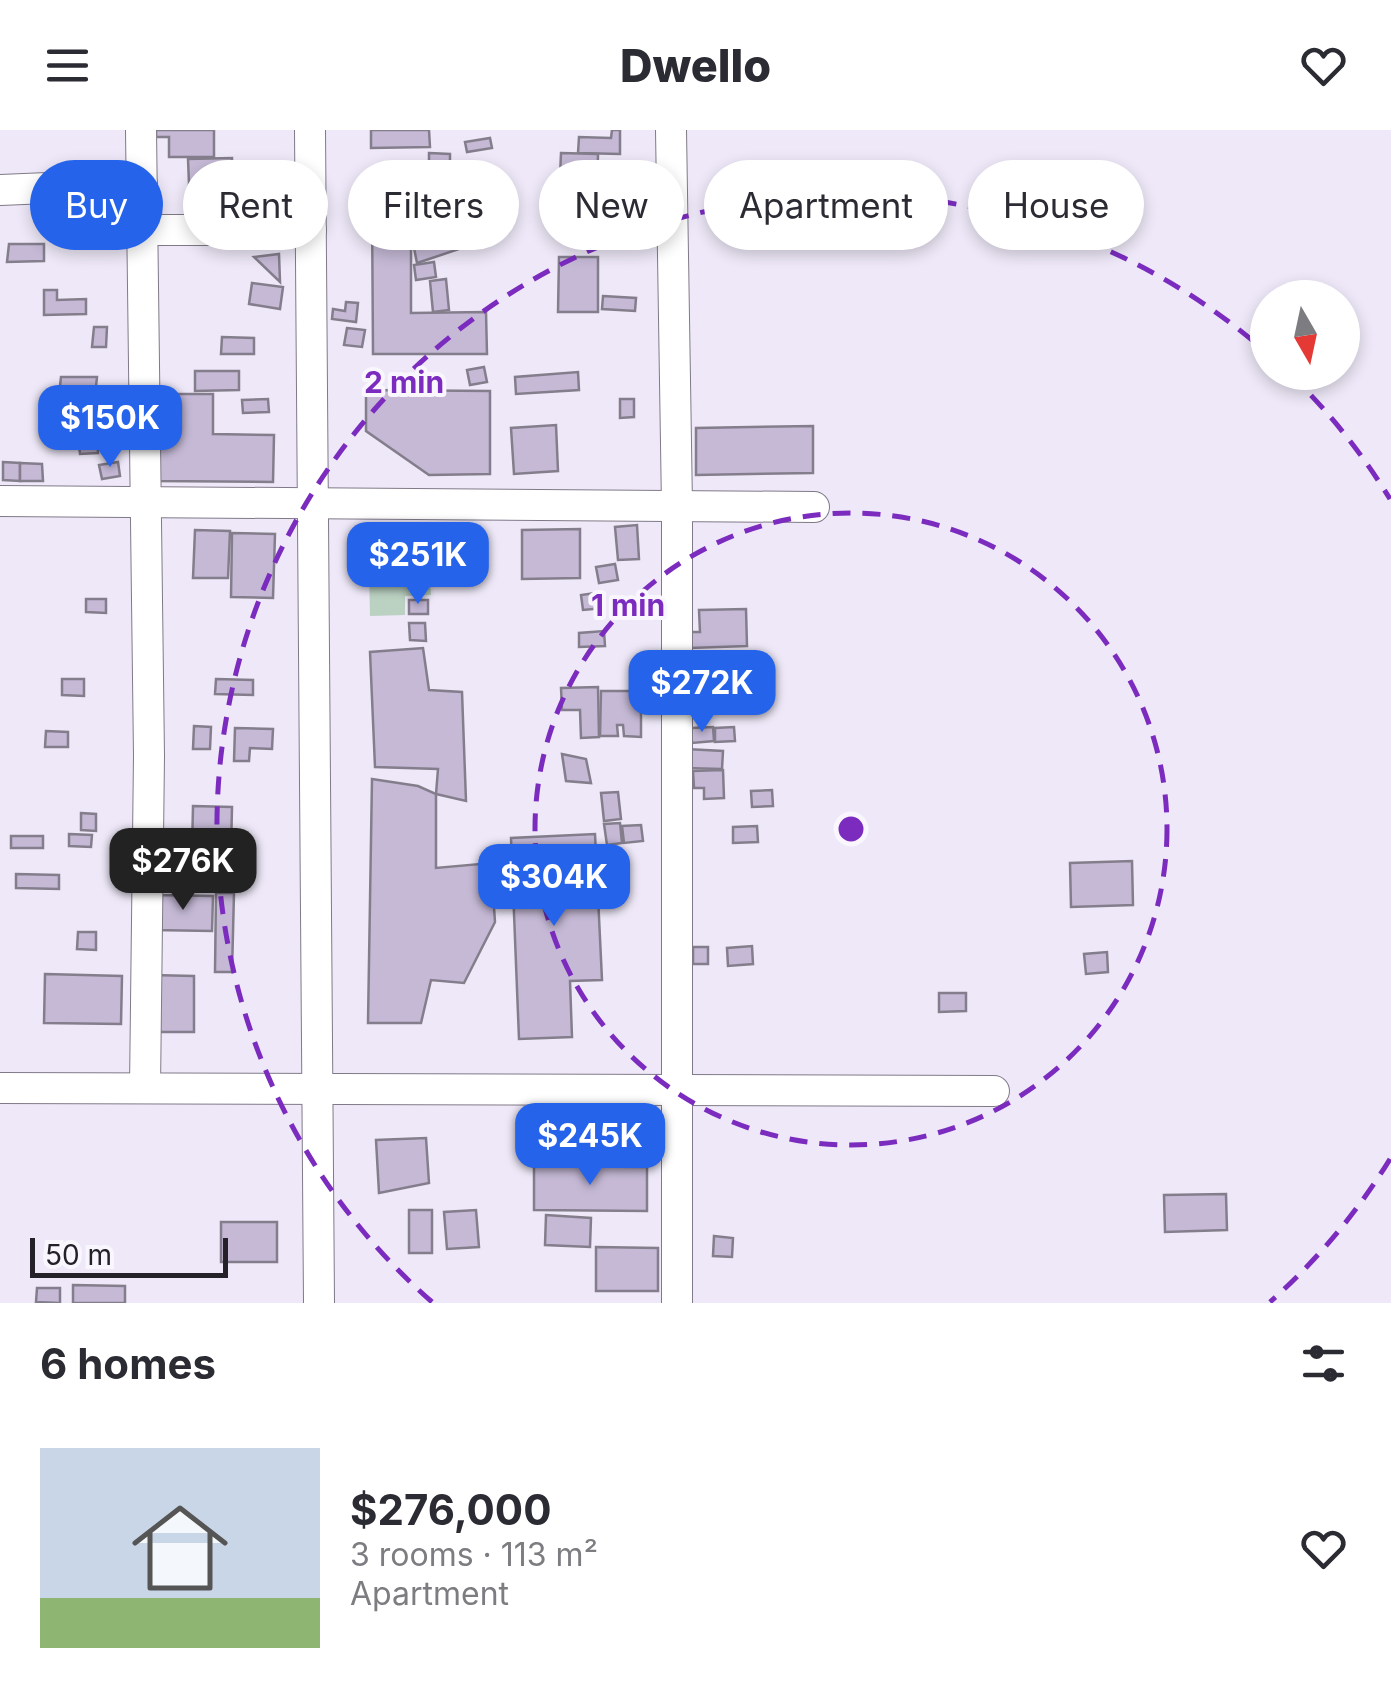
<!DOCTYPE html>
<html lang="en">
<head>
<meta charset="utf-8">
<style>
	body { margin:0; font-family:Inter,sans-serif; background:#f2f2f3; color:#2b2b33; height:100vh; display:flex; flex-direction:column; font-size:38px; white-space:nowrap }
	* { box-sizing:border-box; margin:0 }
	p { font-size:32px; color:#7c7c81 }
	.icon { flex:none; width:55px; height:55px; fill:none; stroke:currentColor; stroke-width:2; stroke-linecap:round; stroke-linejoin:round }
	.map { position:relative; height:1173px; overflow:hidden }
	.panel { display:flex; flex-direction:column; background:#fff; flex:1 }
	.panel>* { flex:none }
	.top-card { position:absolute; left:30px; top:30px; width:1332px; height:90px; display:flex; gap:20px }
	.needle { width:65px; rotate:171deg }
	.tools { position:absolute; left:1250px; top:150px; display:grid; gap:20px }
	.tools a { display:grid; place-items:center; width:110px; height:110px; border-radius:50%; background:#fff; box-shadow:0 5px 15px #0003; font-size:50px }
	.scale { position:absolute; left:30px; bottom:25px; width:198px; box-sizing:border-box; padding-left:10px; border:5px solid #242228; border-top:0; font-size:28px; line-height:35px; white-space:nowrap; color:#242228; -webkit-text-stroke:8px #f9f7fd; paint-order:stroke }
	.price { position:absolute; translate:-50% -85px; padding:0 22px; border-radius:20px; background:#2563eb; color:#fff; font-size:32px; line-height:65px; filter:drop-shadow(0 2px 5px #0008) }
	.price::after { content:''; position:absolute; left:50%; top:60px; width:30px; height:22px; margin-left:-15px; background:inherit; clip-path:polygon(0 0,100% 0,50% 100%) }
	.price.current { background:#222; color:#fff }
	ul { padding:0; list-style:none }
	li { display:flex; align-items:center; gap:30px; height:250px; padding:0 40px }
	li span { display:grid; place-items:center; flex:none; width:280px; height:200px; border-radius:0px; color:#555 }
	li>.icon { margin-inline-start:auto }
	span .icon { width:120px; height:120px; fill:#fffc; stroke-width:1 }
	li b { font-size:42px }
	h2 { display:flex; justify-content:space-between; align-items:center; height:120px; padding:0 40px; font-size:42px }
	.tag { padding:0 35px; border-radius:45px; background:#fff; box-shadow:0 5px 15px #0003; font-size:35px; line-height:90px }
	.tag.current { background:#2563eb; color:#fff }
	header { display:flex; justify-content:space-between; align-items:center; height:130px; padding:0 40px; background:#fff; font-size:45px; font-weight:800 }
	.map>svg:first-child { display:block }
	.green { fill:#bbd1c2 }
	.building { fill:#c5b9d6; stroke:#847e8c; stroke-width:2.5 }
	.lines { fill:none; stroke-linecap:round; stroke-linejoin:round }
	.street-casing { stroke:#807a88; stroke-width:32 }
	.street { stroke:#fff; stroke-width:30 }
	.ring { fill:none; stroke:#7b2cbf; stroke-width:5; stroke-dasharray:18 12 }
	.centre { fill:#7b2cbf; stroke:#f9f7fd; stroke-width:5 }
	.ring-label { font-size:30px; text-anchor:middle; font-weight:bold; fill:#7b2cbf; stroke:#f9f7fd; stroke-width:8; stroke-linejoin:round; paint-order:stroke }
</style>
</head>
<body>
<header><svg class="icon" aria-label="menu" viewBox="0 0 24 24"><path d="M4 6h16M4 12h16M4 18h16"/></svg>Dwello<svg class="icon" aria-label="heart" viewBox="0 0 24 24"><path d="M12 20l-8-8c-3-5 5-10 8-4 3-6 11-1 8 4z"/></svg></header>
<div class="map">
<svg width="1391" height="1173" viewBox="0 0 1391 1173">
	<rect width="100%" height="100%" fill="#eee8f8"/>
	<path class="green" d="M430,441l1,24 -26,1v19l-35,1 -1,-43z"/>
	<g class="building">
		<path d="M156,0h58v27h-45v-20h-13z"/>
		<path d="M371,0h58l1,17 -59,1z"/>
		<path d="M612,0h8v24l-42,-1 1,-16 32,1z"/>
		<path d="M490,8l2,10 -25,4 -2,-10z"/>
		<path d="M429,23l21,1v14l-21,-1z"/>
		<path d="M561,23l37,1 -1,47 -38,-1z"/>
		<path d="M232,28l1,50 -43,1 -2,-50z"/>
		<path d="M399,33l2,17 -18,2 -2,-17z"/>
		<path d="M508,66v36h-33v-35z"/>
		<path d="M372,73h39v110l75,-1 1,42h-114z"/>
		<path d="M615,74l2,18 -15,1 -2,-18z"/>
		<path d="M436,79v15l-21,1 -1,-15z"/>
		<path d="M456,110l3,9 -42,14 -3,-15z"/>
		<path d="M9,114h35v17l-37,1z"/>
		<path d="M279,124l1,28 -26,-25z"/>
		<path d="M559,127h39v55h-40z"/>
		<path d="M434,132l2,15 -20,3 -2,-15z"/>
		<path d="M446,149l3,31 -16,2 -3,-31z"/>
		<path d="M252,153l31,4 -3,22 -31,-5z"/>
		<path d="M44,160h13v10l29,-1v15l-42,1z"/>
		<path d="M603,166l33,2 -1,13 -33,-2z"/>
		<path d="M346,172l12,1 -2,19 -24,-3 1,-10 12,2z"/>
		<path d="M94,197h13l-1,20h-14z"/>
		<path d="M347,198l18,2 -3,17 -18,-2z"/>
		<path d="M222,207l32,1v16h-33z"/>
		<path d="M484,237l3,15 -17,3 -3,-15z"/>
		<path d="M195,241h44v19l-44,1z"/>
		<path d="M578,242l1,18 -63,4 -1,-17z"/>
		<path d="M61,247h36l-2,19 -36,-1z"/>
		<path d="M366,260l124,1v83l-61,1 -63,-44z"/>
		<path d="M155,264h58v40l61,1 -1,47 -119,-1z"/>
		<path d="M268,269l1,13 -26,1 -1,-13z"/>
		<path d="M620,269h14v18l-14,1z"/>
		<path d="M556,295l2,46 -44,3 -3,-46z"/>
		<path d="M813,296v47l-117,2v-47z"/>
		<path d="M97,306l1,17 -18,1 -2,-17z"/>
		<path d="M3,332l17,1v18l-17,-1z"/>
		<path d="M118,332l2,14 -18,3 -3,-14z"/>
		<path d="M20,333l22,1 1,17h-23z"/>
		<path d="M637,395l2,34 -21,1 -3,-33z"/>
		<path d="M580,399v49l-58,1v-49z"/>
		<path d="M195,400l35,1 -2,47h-35z"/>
		<path d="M232,403l43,1 -2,64 -42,-1z"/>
		<path d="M615,434l3,16 -19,3 -3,-16z"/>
		<path d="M603,462l1,16 -21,2 -2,-15z"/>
		<path d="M86,469h20v14l-20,-1z"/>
		<rect x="409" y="470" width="19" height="14"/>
		<path d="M746,479l1,37 -57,2v-16h10l-1,-22z"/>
		<path d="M409,493h16l1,18 -16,-1z"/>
		<path d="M604,501l1,15 -26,1v-14z"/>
		<path d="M423,518l6,42 33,2 4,109 -30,-7 2,-25 -63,-2 -5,-115z"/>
		<path d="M62,549h22v17l-22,-1z"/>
		<path d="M216,549l37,1v15l-38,-1z"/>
		<path d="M598,557l1,50 -18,1 -1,-28h-18l-1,-22z"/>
		<path d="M601,561h40v46l-17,-1 -1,-11h-6l1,11h-18z"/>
		<path d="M194,596l17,1 -1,22h-17z"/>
		<path d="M713,597l1,14 -22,2 -1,-15z"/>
		<path d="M734,597l1,14 -20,1v-14z"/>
		<path d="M235,598l38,1 -1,20 -22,-1 -1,13h-15z"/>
		<path d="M46,601l22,1v15h-23z"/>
		<path d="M686,619l37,2 -1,18 -37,-1z"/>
		<path d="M562,624l24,5 5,24 -25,-2z"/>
		<path d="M723,640l1,28 -20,1v-11h-10l-1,-17z"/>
		<path d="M372,649l46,7 18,8v74l55,-5 4,59 -31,61 -33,-3 -10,43h-53z"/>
		<path d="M772,660l1,16 -21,1 -1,-16z"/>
		<path d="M618,662l3,27 -17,2 -3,-28z"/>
		<path d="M193,676l39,1 -1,45 -39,-1z"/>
		<path d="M81,683l15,1v17l-15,-1z"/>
		<path d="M620,693l2,20 -15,2 -3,-21z"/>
		<path d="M641,695l2,16 -19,2 -2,-17z"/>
		<path d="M757,696l1,16 -25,1v-16z"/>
		<path d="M69,704l23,1 -1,12 -22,-1z"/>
		<path d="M595,704l7,146 -32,1 2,56 -53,2 -8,-201z"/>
		<rect x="11" y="706" width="32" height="12"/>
		<path d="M1132,731l1,44 -62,2 -1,-44z"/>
		<path d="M16,744l43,1v14l-43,-1z"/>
		<path d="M216,763h18l-2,79h-17z"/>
		<path d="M154,765l59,1 -1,35 -59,-1z"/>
		<path d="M78,802h18v18l-19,-1z"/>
		<path d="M752,816l1,18 -25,2 -1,-18z"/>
		<rect x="693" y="817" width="15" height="17"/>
		<path d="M1107,822l1,20 -22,2 -2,-20z"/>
		<path d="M45,844l77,2 -1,48 -77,-1z"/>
		<path d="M151,845l43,1v56h-45z"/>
		<path d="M939,863h27v18l-27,1z"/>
		<path d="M426,1008l3,45 -50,10 -3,-53z"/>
		<path d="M534,1036l113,1v44l-113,-1z"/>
		<path d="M1226,1064l1,36 -62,2 -1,-37z"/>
		<rect x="409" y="1080" width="23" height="43"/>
		<path d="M476,1080l3,37 -32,2 -3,-37z"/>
		<path d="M546,1085l45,3 -1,29 -45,-2z"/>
		<rect x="221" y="1092" width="56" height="40"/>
		<path d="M714,1106l19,2 -1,19 -19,-1z"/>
		<path d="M596,1117l62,1v43h-62z"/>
		<path d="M73,1155l52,1v17h-52z"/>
		<path d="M37,1158h23v15l-24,-1z"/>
	</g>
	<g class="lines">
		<defs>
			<g id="street">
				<path d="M141,0l8,626 -4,332"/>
				<path d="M310,0l9,1173"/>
				<path d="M671,0l6,376v797"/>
				<path d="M0,60l142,-6"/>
				<path d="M142,100h169"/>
				<path d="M0,371l814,6"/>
				<path d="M0,958l994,3"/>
			</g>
		</defs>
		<use href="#street" class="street-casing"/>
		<use href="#street" class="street"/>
	</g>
	<g class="ring">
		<circle cx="851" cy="699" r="316"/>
		<path d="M1390 1029A632 632 0 0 1 1270 1172M432 1172A632 632 0 0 1 1266 222M1290 244A632 632 0 0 1 1390 369"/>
	</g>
	<circle cx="851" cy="699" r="15" class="centre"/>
	<g class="ring-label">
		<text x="404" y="263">2 min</text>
		<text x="628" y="486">1 min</text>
	</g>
</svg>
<div class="tools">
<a><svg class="needle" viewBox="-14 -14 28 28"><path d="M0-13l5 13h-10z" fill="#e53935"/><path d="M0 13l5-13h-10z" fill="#7c7c81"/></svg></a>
</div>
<div class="scale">50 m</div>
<b class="price" style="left:110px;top:340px">$150K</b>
<b class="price" style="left:418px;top:477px">$251K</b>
<b class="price" style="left:702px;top:605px">$272K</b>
<b class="price current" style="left:183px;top:783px">$276K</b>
<b class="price" style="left:554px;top:799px">$304K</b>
<b class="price" style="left:590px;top:1058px">$245K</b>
<div class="top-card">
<a class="tag current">Buy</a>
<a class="tag">Rent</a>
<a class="tag">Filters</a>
<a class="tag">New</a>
<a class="tag">Apartment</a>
<a class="tag">House</a>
</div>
</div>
<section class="panel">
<h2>6 homes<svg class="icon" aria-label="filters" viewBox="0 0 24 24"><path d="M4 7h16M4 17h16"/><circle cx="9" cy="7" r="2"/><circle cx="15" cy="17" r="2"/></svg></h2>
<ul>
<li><span style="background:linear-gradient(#c9d6e8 75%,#8fb573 0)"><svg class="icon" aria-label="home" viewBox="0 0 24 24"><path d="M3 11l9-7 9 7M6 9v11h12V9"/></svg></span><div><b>$276,000</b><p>3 rooms · 113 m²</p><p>Apartment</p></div><svg class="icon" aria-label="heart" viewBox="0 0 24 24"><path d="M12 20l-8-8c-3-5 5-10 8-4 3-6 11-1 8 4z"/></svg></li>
</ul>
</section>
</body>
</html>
